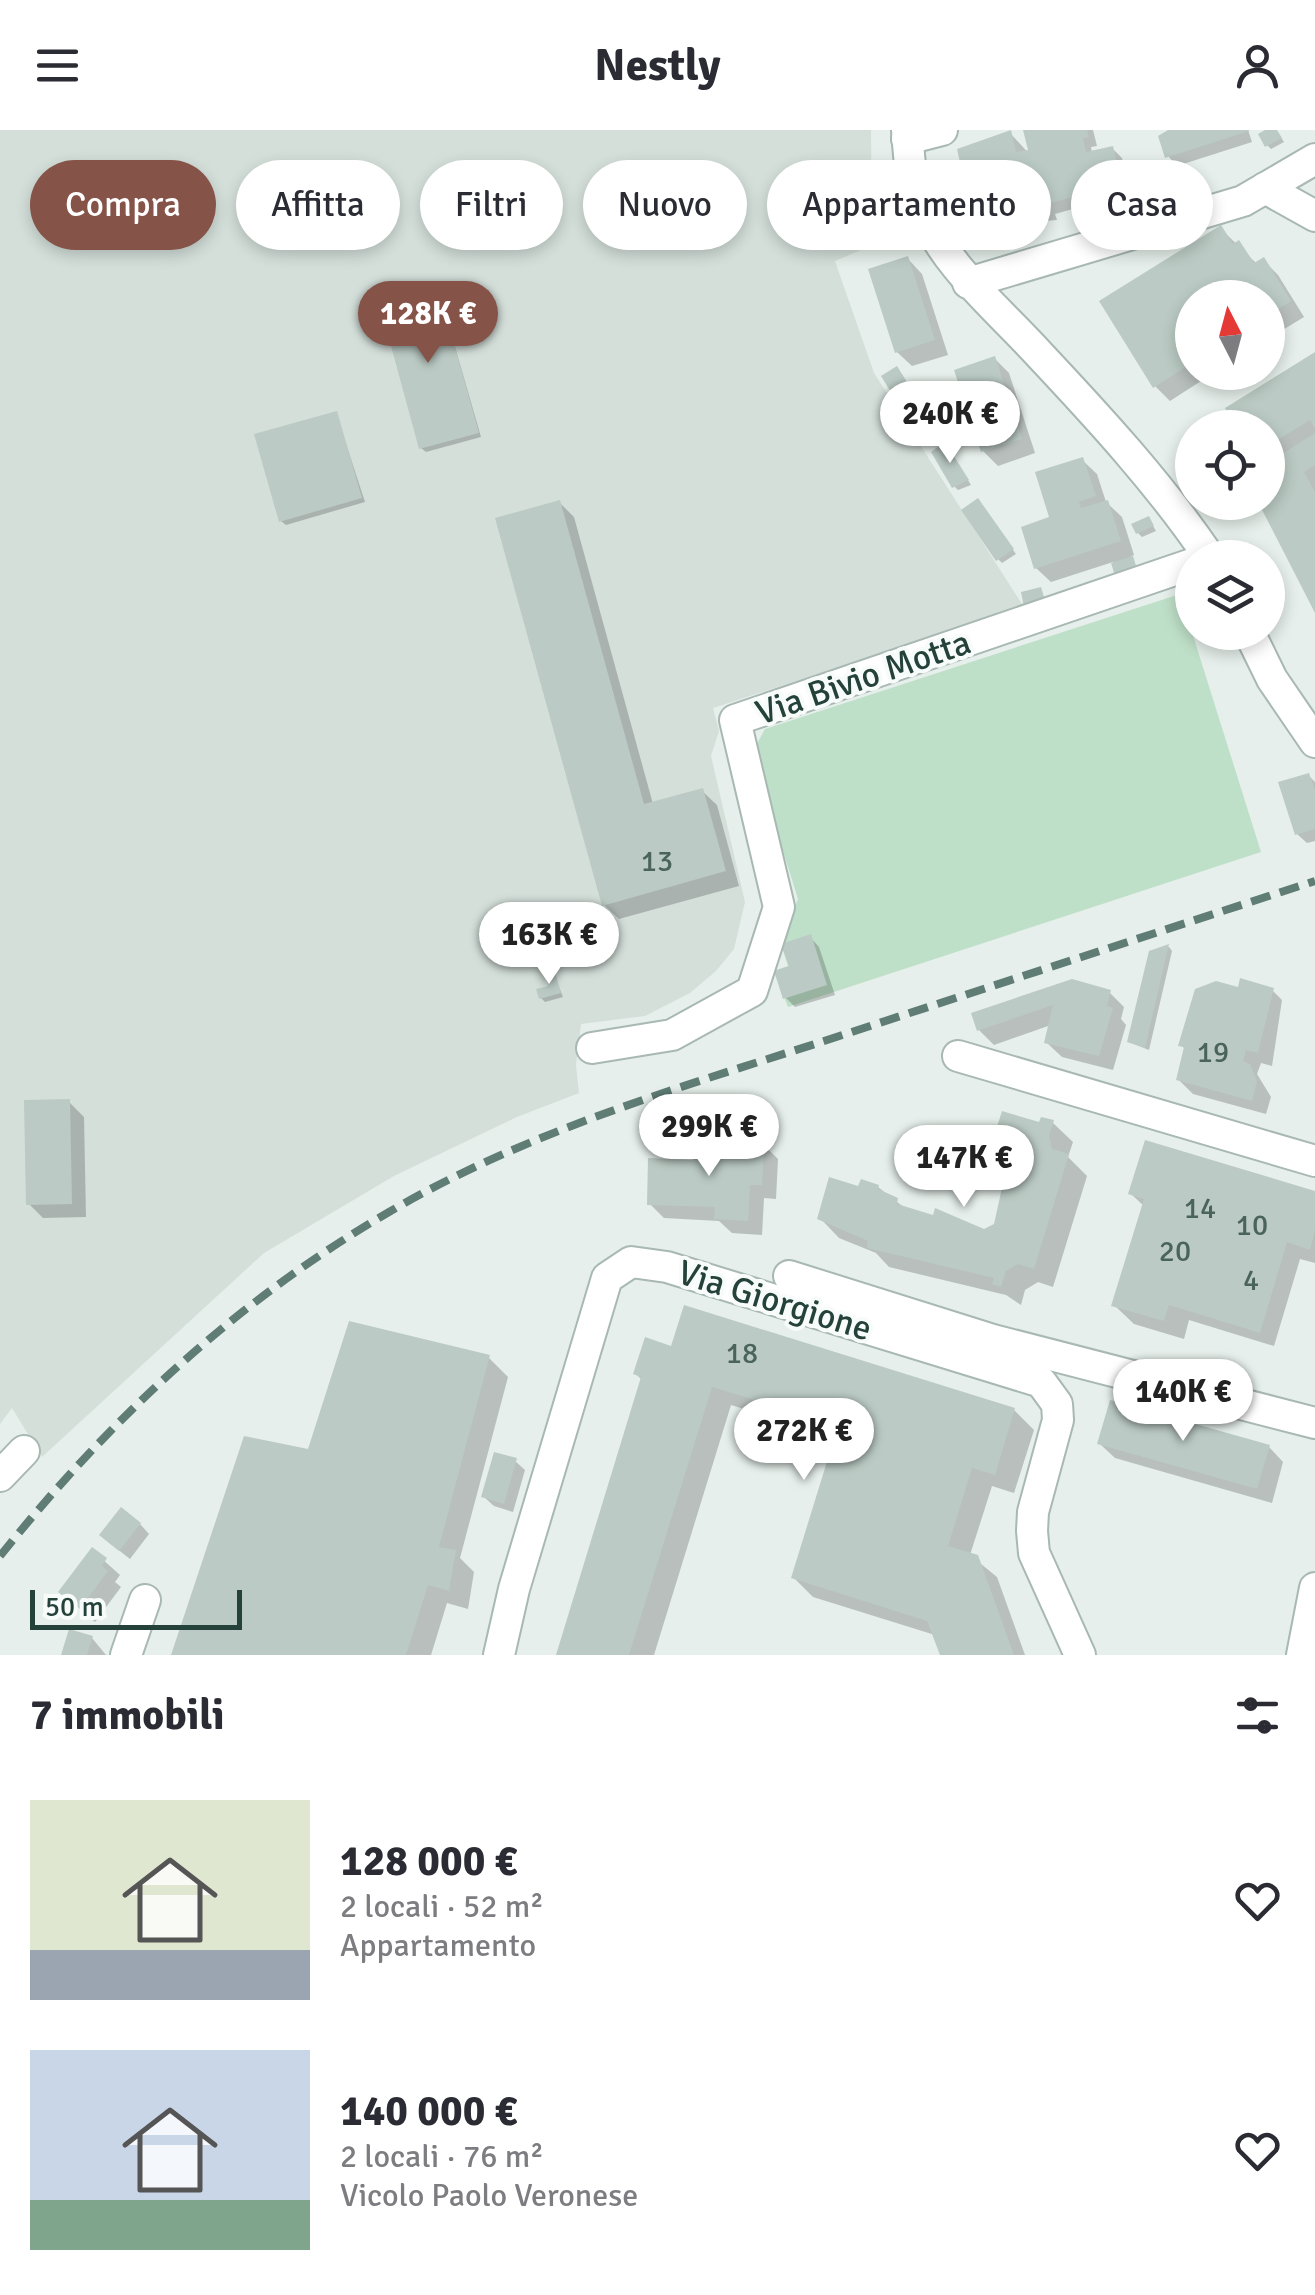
<!DOCTYPE html>
<html lang="it">
<head>
<meta charset="utf-8">
<style>
	body { margin:0; font-family:Signika,sans-serif; background:#f7f7f7; color:#2b2b33; height:100vh; display:flex; flex-direction:column; font-size:38px; white-space:nowrap }
	* { box-sizing:border-box; margin:0 }
	p { font-size:32px; color:#7c7c81 }
	.icon { flex:none; width:55px; height:55px; fill:none; stroke:currentColor; stroke-width:2; stroke-linecap:round; stroke-linejoin:round }
	.map { position:relative; height:1525px; overflow:hidden }
	.details { display:flex; flex-direction:column; background:#fff; flex:1 }
	.details>* { flex:none }
	.banner { position:absolute; left:30px; top:30px; width:1255px; height:90px; display:flex; gap:20px }
	.needle { width:65px; rotate:354deg }
	.fabs { position:absolute; left:1175px; top:150px; display:grid; gap:20px }
	.fabs a { display:grid; place-items:center; width:110px; height:110px; border-radius:50%; background:#fff; box-shadow:0 5px 15px #0003; font-size:50px }
	.scale { position:absolute; left:30px; bottom:25px; width:212px; box-sizing:border-box; padding-left:10px; border:5px solid #24423a; border-top:0; font-size:28px; line-height:35px; white-space:nowrap; color:#24423a; -webkit-text-stroke:8px #f7fbf9; paint-order:stroke }
	.price { position:absolute; translate:-50% -85px; padding:0 22px; border-radius:35px; background:#fff; color:#222; font-size:32px; line-height:65px; filter:drop-shadow(0 2px 5px #0008) }
	.price::after { content:''; position:absolute; left:50%; top:60px; width:30px; height:22px; margin-left:-15px; background:inherit; clip-path:polygon(0 0,100% 0,50% 100%) }
	.price.on { background:#855347; color:#fff }
	ul { padding:0; list-style:none }
	li { display:flex; align-items:center; gap:30px; height:250px; padding:0 30px }
	li span { display:grid; place-items:center; flex:none; width:280px; height:200px; border-radius:0px; color:#555 }
	li>.icon { margin-inline-start:auto }
	span .icon { width:120px; height:120px; fill:#fffc; stroke-width:1 }
	li b { font-size:42px }
	h2 { display:flex; justify-content:space-between; align-items:center; height:120px; padding:0 30px; font-size:42px }
	.tag { padding:0 35px; border-radius:45px; background:#fff; box-shadow:0 5px 15px #0003; font-size:35px; line-height:90px }
	.tag.on { background:#855347; color:#fff }
	header { display:flex; justify-content:space-between; align-items:center; height:130px; padding:0 30px; background:#fff; font-size:45px; font-weight:800 }
	.map>svg:first-child { display:block }
	.built { fill:#d4dfda }
	.green { fill:#bfe0c8 }
	.shadow { fill:#0003 }
	.building { fill:#bbcac4 }
	.lines { fill:none; stroke-linecap:round; stroke-linejoin:round }
	.street-casing { stroke:#a8b8b2; stroke-width:34 }
	.street { stroke:#fff; stroke-width:30 }
	.rail { stroke:#5f7d75; stroke-width:8; stroke-dasharray:20 10; stroke-linecap:butt }
	.labels { text-anchor:middle; stroke-width:8; stroke-linejoin:round; paint-order:stroke }
	.number-label { font-size:30px; fill:#4a645c }
	.street-label { font-size:35px; fill:#24423a; stroke:#f7fbf9 }
</style>
</head>
<body>
<header><svg class="icon" aria-label="menu" viewBox="0 0 24 24"><path d="M4 6h16M4 12h16M4 18h16"/></svg>Nestly<svg class="icon" aria-label="person" viewBox="0 0 24 24"><circle cx="12" cy="8" r="4"/><path d="M4 21q1-7 8-7t8 7"/></svg></header>
<div class="map">
<svg width="1315" height="1525" viewBox="0 0 1315 1525">
	<rect width="100%" height="100%" fill="#e6efeb"/>
	<path class="built" d="M0,0h871l1,95 13,15 -50,21 39,112 150,234 -311,101 6,23 -8,25 34,146 -11,47 -18,22 -26,22 -45,23 -64,8 -5,41 3,28 -62,24 -123,59 -130,77 -222,204 -30,-49 -12,16z"/>
	<path class="green" d="M1180,464l81,258 -473,155 -14,-36 14,-5 -7,-22 17,-45 -41,-131 -3,-19 11,-20z"/>
	<g class="shadow">
		<path d="M1029,0h64l4,16 -6,1 1,6 20,-5 10,10 8,35 -75,21 2,6 -82,7 -10,-9 45,-85 24,26z"/>
		<path d="M1171,0h77l4,12 -75,24 -9,-10z"/>
		<path d="M1270,0h6l8,12 -13,7 -4,-4z"/>
		<path d="M892,89l11,14 -12,9 -16,-17z"/>
		<path d="M1220,98l37,36 6,-4 15,15 26,42 -36,22v-41h-76v74h23l-45,29 -15,-15z"/>
		<path d="M908,129l14,15 26,81 -36,11 -15,-14z"/>
		<path d="M437,154l44,153 -55,15 -5,-4z"/>
		<path d="M1315,225v252l-47,-105v-74z"/>
		<path d="M995,229l14,14 26,80 -37,13 -15,-15z"/>
		<path d="M901,243l40,65 -13,6 -5,-5z"/>
		<path d="M336,283l29,89 -79,23 -5,-4z"/>
		<path d="M949,319l22,36 -13,5 -4,-4z"/>
		<path d="M1082,330l15,14 9,28 16,15 12,38 -4,2 9,16 -22,1 -4,-12 -62,20 -15,-14 16,-49z"/>
		<path d="M560,373l14,14 79,287 49,-13 15,14 22,81 -120,33 -15,-14z"/>
		<path d="M981,376l35,48 -14,9 -4,-4z"/>
		<path d="M1149,389l7,12 -14,6 -4,-4z"/>
		<path d="M1308,645l7,7v59l-8,2 -10,-9z"/>
		<path d="M810,807l9,10 16,48 -40,12 -9,-9 6,-30z"/>
		<path d="M1169,817l3,4 -23,99 -20,-8 22,-89z"/>
		<path d="M554,844l9,23 -18,5 -4,-4z"/>
		<path d="M1240,860l33,1 9,9 -10,66 -11,-3 -4,11 14,23 -5,17 -73,-20 -15,-15 8,-29 -5,-5z"/>
		<path d="M1109,862l15,15 -3,12 5,6 -13,45 -51,-13 -15,-14 4,-18 -57,20 -15,-15 -5,-15z"/>
		<path d="M69,972l15,15 2,100 -43,1 -14,-14z"/>
		<path d="M1053,993l20,19 -5,15 19,19 -34,111 -15,-5 -13,8 -4,15 -15,-10 -117,-28 -13,-14 -37,-15 -19,-20 40,-29 18,-2 28,22 78,23 12,-6 13,-57 -17,-18z"/>
		<path d="M763,1014l15,15 -2,40 -12,-1 -2,37 -30,-2 -13,-12 -55,-3 -14,-14 81,-52z"/>
		<path d="M1131,1064h184v69l-15,-4 -26,87 -85,-26 -5,19 -50,-15 -20,-19 30,-99z"/>
		<path d="M673,1219l341,61 20,20 -20,63 -22,-7 -22,69 27,22 28,78h-83l-7,-20 -122,-38 -19,-19 43,-140 -106,-33 -77,250h-96l85,-274 -7,-7z"/>
		<path d="M488,1227l20,20 -48,181 14,14 -6,37 -21,-6 -16,52h-257l136,-203z"/>
		<path d="M1100,1314l169,3 14,15 -11,41 -157,-45z"/>
		<path d="M515,1331l10,9 -12,42 -19,-6 -10,-9z"/>
		<path d="M140,1394l9,10 -19,25 -19,-15z"/>
		<path d="M92,1420l28,25 -5,7 6,5 -26,35 -34,-30z"/>
		<path d="M92,1508l14,17h-42z"/>
	</g>
	<g class="building">
		<path d="M1011,0l5,22 12,-2 -5,-20h64l2,7 -6,1 3,14 27,-6 9,38 -102,27 -57,8 -4,-38 5,-1 -7,-31z"/>
		<path d="M1168,0h81v1l-84,27 -7,-22z"/>
		<path d="M1265,0h12l5,8 -17,9 -7,-13z"/>
		<path d="M889,81l12,17 -16,12 -13,-15z"/>
		<path d="M1221,95l12,19 6,-4 15,23 10,-6 27,44 -23,15v-18h-76v65l-39,25 -54,-87z"/>
		<path d="M908,126l27,84 -40,13 -27,-84z"/>
		<path d="M437,152l42,151 -60,16 -41,-151z"/>
		<path d="M1315,222v77l-5,-9 -42,26v-18h-43l8,-5 -8,-15z"/>
		<path d="M995,226l27,83 -41,13 -27,-82z"/>
		<path d="M897,236l42,68 -18,7 -40,-65z"/>
		<path d="M337,281l25,87 -83,24 -25,-88z"/>
		<path d="M1315,303v32l-11,7 11,20v121l-57,-111h10v-39z"/>
		<path d="M945,312l24,38 -17,8 -21,-36z"/>
		<path d="M1083,327l13,39 -17,6 2,6 27,-8 13,41 -87,28 -13,-42 28,-10 -14,-45z"/>
		<path d="M978,368l36,51 -18,12 -35,-51z"/>
		<path d="M560,370l84,304 59,-16 23,83 -124,35 -107,-388z"/>
		<path d="M1149,386l5,10 -18,8 -5,-10z"/>
		<path d="M1133,426l4,13 -22,7 -4,-13z"/>
		<path d="M1041,457l3,10 -20,10 -3,-15z"/>
		<path d="M1309,643l6,18v38l-20,6 -17,-53z"/>
		<path d="M811,804l16,51 -44,14 -9,-28 15,-5 -8,-22z"/>
		<path d="M1169,814l-24,104 -18,-6 22,-91z"/>
		<path d="M555,842l6,21 -22,6 -3,-10 12,-3 -4,-12z"/>
		<path d="M1240,848l34,10 -16,65 -12,-3 -3,11 7,3 7,17 -5,20 -76,-21 8,-33 -6,-1 17,-57 21,-8 22,6z"/>
		<path d="M1072,849l39,11 -4,16 6,2 -14,48 -55,-13 9,-38 -76,26 -6,-18z"/>
		<path d="M70,969l2,105 -46,1 -2,-105z"/>
		<path d="M1002,981l37,11 2,-5 13,3 -5,16 3,13 17,5 -35,115 -16,-5 -12,7 -5,16 -9,-3 2,-6 -127,-30 1,-7 -51,-22 12,-42 29,9 3,-7 18,6 -1,4 20,9 -1,6 36,11 2,-7 49,21 10,-5 13,-59 -18,-13z"/>
		<path d="M730,1010l34,1 -2,44h-12l-2,36 -34,-2 1,-12 -68,-2 1,-47 45,2v-12l36,2z"/>
		<path d="M1145,1010l170,51v40l-5,19 -23,-8 -27,91 -91,-28 -5,16 -53,-15 33,-107 -16,-5z"/>
		<path d="M684,1175l331,103 -20,67 -23,-7 -24,78 30,9 36,100h-74l-13,-34 -136,-43 47,-152 -126,-39 -83,268h-73l85,-278 -8,-3 12,-37 26,9z"/>
		<path d="M349,1191l141,34 -51,192 17,3 -7,41 -21,-6 -22,70h-235l73,-219 64,13z"/>
		<path d="M1110,1270l160,45 -13,44 -160,-45z"/>
		<path d="M494,1322l23,6 -13,46 -23,-7z"/>
		<path d="M121,1377l20,16 -22,28 -20,-16z"/>
		<path d="M92,1417l15,11 -5,8 6,5 -28,38 -22,-17z"/>
		<path d="M69,1499l24,7 -6,19h-26z"/>
	</g>
	<g class="lines">
		<defs>
			<g id="street">
				<path d="M907,0c2,26 3,51 13,75 23,60 76,102 118,148 61,65 122,131 172,205"/>
				<path d="M907,9l35,-9"/>
				<path d="M1265,58l50,28"/>
				<path d="M968,153l275,-82 72,-42"/>
				<path d="M1249,502l23,47 43,63"/>
				<path d="M592,918l80,-13 80,-44 27,-84 -44,-187 457,-156"/>
				<path d="M958,926l357,105"/>
				<path d="M789,1146l204,64 322,83"/>
				<path d="M0,1346l24,-25"/>
				<path d="M126,1525l19,-55"/>
				<path d="M499,1525l15,-66 93,-311 24,-16 36,5 374,115 16,22 1,16 -25,92 -1,19 2,22 46,102"/>
				<path d="M1302,1525l13,-67"/>
			</g>
		</defs>
		<use href="#street" class="street-casing"/>
		<use href="#street" class="street"/>
		<path class="rail" d="M0,1426c110,-137 236,-255 389,-344 133,-78 282,-122 429,-169 165,-54 331,-108 497,-162"/>
	</g>
	<g class="labels">
		<g class="number-label">
			<text x="657" y="741">13</text>
			<text x="1213" y="932">19</text>
			<text x="1200" y="1088">14</text>
			<text x="1252" y="1105">10</text>
			<text x="1175" y="1131">20</text>
			<text x="1251" y="1160">4</text>
			<text x="742" y="1233">18</text>
		</g>
		<g class="street-label">
			<text transform="translate(863 547) rotate(-19)" y="12">Via Bivio Motta</text>
			<text transform="translate(775 1170) rotate(17)" y="12">Via Giorgione</text>
		</g>
	</g>
</svg>
<div class="fabs">
<a><svg class="needle" viewBox="-14 -14 28 28"><path d="M0-13l5 13h-10z" fill="#e53935"/><path d="M0 13l5-13h-10z" fill="#7c7c81"/></svg></a>
<a><svg class="icon" aria-label="locate" viewBox="0 0 24 24"><circle cx="12" cy="12" r="6"/><path d="M12 2v4M12 18v4M2 12h4M18 12h4"/></svg></a>
<a><svg class="icon" aria-label="layers" viewBox="0 0 24 24"><path d="M12 4l9 5-9 5-9-5zM3 14l9 5 9-5"/></svg></a>
</div>
<div class="scale">50 m</div>
<b class="price on" style="left:428px;top:236px">128K €</b>
<b class="price" style="left:950px;top:336px">240K €</b>
<b class="price" style="left:549px;top:857px">163K €</b>
<b class="price" style="left:709px;top:1049px">299K €</b>
<b class="price" style="left:964px;top:1080px">147K €</b>
<b class="price" style="left:1183px;top:1314px">140K €</b>
<b class="price" style="left:804px;top:1353px">272K €</b>
<div class="banner">
<a class="tag on">Compra</a>
<a class="tag">Affitta</a>
<a class="tag">Filtri</a>
<a class="tag">Nuovo</a>
<a class="tag">Appartamento</a>
<a class="tag">Casa</a>
</div>
</div>
<section class="details">
<h2>7 immobili<svg class="icon" aria-label="filters" viewBox="0 0 24 24"><path d="M4 7h16M4 17h16"/><circle cx="9" cy="7" r="2"/><circle cx="15" cy="17" r="2"/></svg></h2>
<ul>
<li><span style="background:linear-gradient(#dfe7d0 75%,#9aa5b1 0)"><svg class="icon" aria-label="home" viewBox="0 0 24 24"><path d="M3 11l9-7 9 7M6 9v11h12V9"/></svg></span><div><b>128 000 €</b><p>2 locali · 52 m²</p><p>Appartamento</p></div><svg class="icon" aria-label="heart" viewBox="0 0 24 24"><path d="M12 20l-8-8c-3-5 5-10 8-4 3-6 11-1 8 4z"/></svg></li>
<li><span style="background:linear-gradient(#c9d6e8 75%,#7fa58c 0)"><svg class="icon" aria-label="home" viewBox="0 0 24 24"><path d="M3 11l9-7 9 7M6 9v11h12V9"/></svg></span><div><b>140 000 €</b><p>2 locali · 76 m²</p><p>Vicolo Paolo Veronese</p></div><svg class="icon" aria-label="heart" viewBox="0 0 24 24"><path d="M12 20l-8-8c-3-5 5-10 8-4 3-6 11-1 8 4z"/></svg></li>
</ul>
</section>
</body>
</html>
